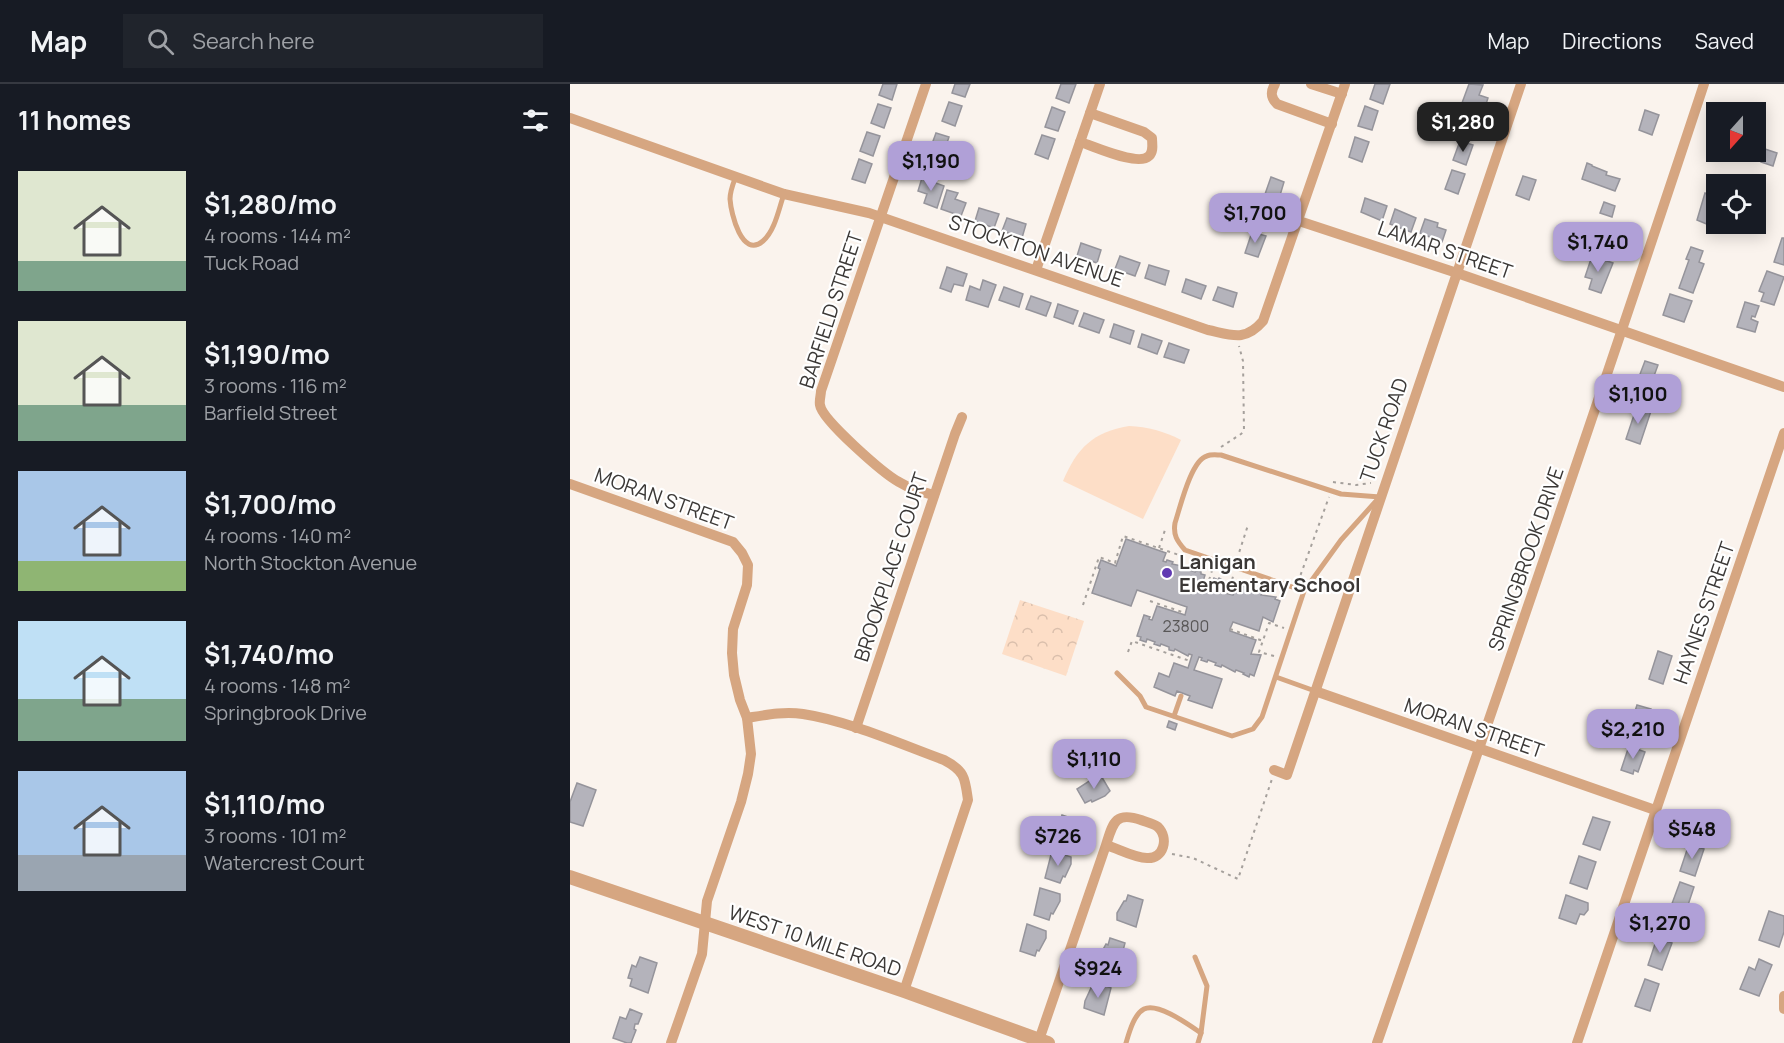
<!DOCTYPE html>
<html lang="en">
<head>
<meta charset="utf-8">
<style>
	body { margin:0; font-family:Manrope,sans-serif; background:#20242c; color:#f1f3f6; height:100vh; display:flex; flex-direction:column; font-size:22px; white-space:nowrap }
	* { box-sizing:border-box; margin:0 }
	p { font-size:20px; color:#9ea1a6 }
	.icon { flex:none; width:33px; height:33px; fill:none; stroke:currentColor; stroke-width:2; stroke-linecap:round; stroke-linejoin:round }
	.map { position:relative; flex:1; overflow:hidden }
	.panel { display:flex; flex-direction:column; background:#171b24; width:570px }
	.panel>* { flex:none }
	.needle { width:39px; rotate:201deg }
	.tools { position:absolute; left:1136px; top:18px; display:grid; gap:12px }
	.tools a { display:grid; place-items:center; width:60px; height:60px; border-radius:0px; background:#171b24; box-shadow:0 3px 15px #0003; font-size:30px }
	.price { position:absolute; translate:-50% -51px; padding:0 14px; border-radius:12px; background:#b0a0d7; color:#111; font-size:20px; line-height:39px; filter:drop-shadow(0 2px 3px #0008) }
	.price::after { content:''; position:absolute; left:50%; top:36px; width:18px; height:14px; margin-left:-9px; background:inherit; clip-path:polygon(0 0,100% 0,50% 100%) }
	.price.on { background:#222; color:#fff }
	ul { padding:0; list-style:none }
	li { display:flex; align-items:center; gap:18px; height:150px; padding:0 18px }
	li span { display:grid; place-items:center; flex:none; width:168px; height:120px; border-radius:0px; color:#555 }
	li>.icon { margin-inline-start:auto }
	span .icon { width:72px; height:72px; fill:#fffc; stroke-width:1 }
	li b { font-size:26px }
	h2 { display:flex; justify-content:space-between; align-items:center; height:72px; padding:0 18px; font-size:26px }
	header { display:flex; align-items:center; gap:36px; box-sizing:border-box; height:84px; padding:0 30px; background:#171b24; border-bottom:2px solid #363941 }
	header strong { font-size:28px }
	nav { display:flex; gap:33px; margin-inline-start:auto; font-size:21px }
	.search { width:420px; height:54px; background:#20242c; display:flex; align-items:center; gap:15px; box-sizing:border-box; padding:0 21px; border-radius:0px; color:#9ea1a6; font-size:22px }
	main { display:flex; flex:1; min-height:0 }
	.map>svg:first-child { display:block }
	.park { fill:url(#park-crowns) }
	.garden { fill:#fddec7 }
	.building { fill:#b4b3bb; stroke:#95949b; stroke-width:1.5 }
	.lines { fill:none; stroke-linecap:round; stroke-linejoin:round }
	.path { stroke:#a5a09c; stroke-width:2; stroke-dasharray:3 4.5; stroke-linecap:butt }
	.service { stroke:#d6a681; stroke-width:5 }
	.minor { stroke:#d6a681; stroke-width:10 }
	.tertiary { stroke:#d6a681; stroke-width:14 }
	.poi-dot { fill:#613ab2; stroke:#fff; stroke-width:2 }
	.labels { text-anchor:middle; stroke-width:4.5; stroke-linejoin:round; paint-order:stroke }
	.number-label { font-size:16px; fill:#595757 }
	.street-label { font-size:20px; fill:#3b3836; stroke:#fff }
	.poi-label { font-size:20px; font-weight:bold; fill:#3b3836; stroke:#fff; text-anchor:start }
</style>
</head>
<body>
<header>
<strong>Map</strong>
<div class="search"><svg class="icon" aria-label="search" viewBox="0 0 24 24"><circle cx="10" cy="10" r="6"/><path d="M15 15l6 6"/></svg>Search here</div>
<nav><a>Map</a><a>Directions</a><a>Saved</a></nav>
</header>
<main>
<section class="panel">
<h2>11 homes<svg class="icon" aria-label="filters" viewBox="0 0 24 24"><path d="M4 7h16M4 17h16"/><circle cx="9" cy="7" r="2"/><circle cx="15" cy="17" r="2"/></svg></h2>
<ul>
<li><span style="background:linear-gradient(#dfe7d0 75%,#7fa58c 0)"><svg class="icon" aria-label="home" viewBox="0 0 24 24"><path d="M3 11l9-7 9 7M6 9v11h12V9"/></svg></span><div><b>$1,280/mo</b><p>4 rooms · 144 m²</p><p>Tuck Road</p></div></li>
<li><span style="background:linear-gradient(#dfe7d0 70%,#7fa58c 0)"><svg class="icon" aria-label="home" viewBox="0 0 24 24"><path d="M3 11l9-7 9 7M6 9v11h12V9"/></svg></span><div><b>$1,190/mo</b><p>3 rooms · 116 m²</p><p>Barfield Street</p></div></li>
<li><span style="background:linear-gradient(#a9c7e8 75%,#8fb573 0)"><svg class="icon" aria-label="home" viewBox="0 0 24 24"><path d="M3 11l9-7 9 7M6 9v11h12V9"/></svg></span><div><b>$1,700/mo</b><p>4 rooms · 140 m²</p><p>North Stockton Avenue</p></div></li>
<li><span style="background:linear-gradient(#bfe0f5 65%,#7fa58c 0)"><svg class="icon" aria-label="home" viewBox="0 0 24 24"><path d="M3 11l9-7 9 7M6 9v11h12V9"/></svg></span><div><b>$1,740/mo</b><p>4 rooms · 148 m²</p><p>Springbrook Drive</p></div></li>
<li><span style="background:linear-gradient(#a9c7e8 70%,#9aa5b1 0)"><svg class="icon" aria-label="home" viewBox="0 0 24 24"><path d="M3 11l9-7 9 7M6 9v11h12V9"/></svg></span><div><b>$1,110/mo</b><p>3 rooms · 101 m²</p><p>Watercrest Court</p></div></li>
</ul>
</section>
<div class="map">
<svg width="1214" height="959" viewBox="0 0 1214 959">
	<defs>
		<pattern id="park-crowns" width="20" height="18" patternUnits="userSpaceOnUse" patternTransform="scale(1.5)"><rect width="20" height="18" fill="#fddec7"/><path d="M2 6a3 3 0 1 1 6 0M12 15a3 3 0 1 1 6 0" fill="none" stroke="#dabfac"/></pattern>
	</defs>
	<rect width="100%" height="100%" fill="#faf3ed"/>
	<path class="park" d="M450,516l64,21 -18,55 -64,-22z"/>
	<path class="garden" d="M559,342c19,1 35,5 52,14l-38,79 -80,-38c14,-33 30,-49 66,-55z"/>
	<g class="building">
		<path d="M313,0h14l-5,16 -13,-5z"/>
		<path d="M385,0h15l-5,13 -13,-4z"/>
		<path d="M491,0h15l-7,19 -13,-5z"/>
		<path d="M805,0h15l-7,20 -13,-5z"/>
		<path d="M899,0l14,1 -4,10 9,3 -4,12 -22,-7z"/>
		<path d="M379,18l13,4 -7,20 -13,-5z"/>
		<path d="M308,20l13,4 -7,20 -13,-5z"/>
		<path d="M795,22l13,5 -6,19 -14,-4z"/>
		<path d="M482,23l13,5 -7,19 -13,-4z"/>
		<path d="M1075,26l14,5 -7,20 -13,-5z"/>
		<path d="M899,29l13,4 -7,20 -13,-5z"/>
		<path d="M297,48l13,4 -7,20 -13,-5z"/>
		<path d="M366,49l13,4 -7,20 -13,-5z"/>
		<path d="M472,51l13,4 -7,20 -13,-5z"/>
		<path d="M785,53l14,5 -7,20 -13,-5z"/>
		<path d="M890,57l13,4 -7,20 -13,-5z"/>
		<path d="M1195,65l12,4 -4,13 -12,-4z"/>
		<path d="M1153,68h17l-2,5z"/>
		<path d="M289,75l13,5 -7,19 -13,-4z"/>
		<path d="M1017,79l5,2v1l15,6 -1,3 14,4 -5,12 -33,-12z"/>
		<path d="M882,86l13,4 -7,20 -13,-5z"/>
		<path d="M953,92l13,4 -7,20 -13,-5z"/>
		<path d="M701,93l13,5 -6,20 -14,-5z"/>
		<path d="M352,94l22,8 -7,22 -13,-5 3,-9 -9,-3z"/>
		<path d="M377,106l11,3 -3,6 11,4 -5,13 -20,-7z"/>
		<path d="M1135,109l11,4v16l-3,8 -2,-1 -2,5 -12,-5z"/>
		<path d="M795,114l22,8 -5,15 -21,-9z"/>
		<path d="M684,115l22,7 -5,13 -8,-3 -4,10 -13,-5z"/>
		<path d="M1034,118l11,4 -3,11 -12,-4z"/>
		<path d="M409,124l20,6 -5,14 -19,-7z"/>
		<path d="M825,125l21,9 -5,14 -21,-8z"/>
		<path d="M437,134l19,6 -4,14 -20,-7z"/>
		<path d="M855,135l13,4 -1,4 9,3 -4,12 -22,-9z"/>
		<path d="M682,148l14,4 -8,21 -13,-4z"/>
		<path d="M1212,154h2v27l-10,-3z"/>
		<path d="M511,159l20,7 -4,13 -20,-7z"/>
		<path d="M1121,163l12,4 -4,11 5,2 -11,29 -14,-5 10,-28 -3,-1z"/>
		<path d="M550,172l20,7 -5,13 -20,-7z"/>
		<path d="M1022,172l21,7 -12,30 -12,-4 3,-10 -7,-2z"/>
		<path d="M579,181l20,6 -4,14 -20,-7z"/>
		<path d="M377,183l20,7 -4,12 -9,-2 -3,8 -11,-4z"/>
		<path d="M1197,187l17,6 -10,28 -13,-4 3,-8 -5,-2z"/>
		<path d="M616,195l20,7 -5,13 -19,-7z"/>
		<path d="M413,196l13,5 -8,22 -22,-7 4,-14 10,4z"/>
		<path d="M434,203l19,7 -4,13 -20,-7z"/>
		<path d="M648,203l19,6 -4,14 -20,-7z"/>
		<path d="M1100,210l22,7 -8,21 -21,-7z"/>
		<path d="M461,212l20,7 -5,13 -20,-7z"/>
		<path d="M1175,218l14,4 -4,11 -3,-1 -1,3 7,3 -3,10 -18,-5z"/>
		<path d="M488,220l20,7 -5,13 -19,-7z"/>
		<path d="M514,229l20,7 -5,13 -20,-7z"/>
		<path d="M544,240l20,7 -4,13 -20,-7z"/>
		<path d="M572,250l20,7 -5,13 -19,-7z"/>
		<path d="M599,259l20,7 -5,13 -20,-6z"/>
		<path d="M1075,277l13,4 -11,30 -13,-5z"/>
		<path d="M1067,322l14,5 -11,33 -14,-5z"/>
		<path d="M556,455l40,14 -3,8 3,1 1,-2 6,2 -1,2 15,3v2l8,3v-2l6,2v2l4,1 -3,10 8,3 4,-10 4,2 1,-2 9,5 -3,10 8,2 4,-9 4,2 1,-2 6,2 -1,2 8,2 1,-2 6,3 -1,2 15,2 -1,2 5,2 -7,21 -10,-5 -4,14 -26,-9 -3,7v2l26,9 -5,14 10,1 -7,21 -4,-2 -1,3 -6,-3 1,-1 -8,-3 -1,2 -13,-7 -1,2 -6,-2 1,-2 -8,-3 -1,2 -6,-2 1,-2 -3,-1 -5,13 28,9 -10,29 -24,-8 2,-4 -13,-5 -2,5 -21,-9 5,-14 10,4 5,-14 14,5 4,-13 -3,-1 -1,2 -13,-7 -1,2 -5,-1v-3l-8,-3 -1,2 -6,-2 1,-2 -8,-3 -1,3 -6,-2 1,-3 -4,-1 7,-21 6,2 -1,2 3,1 5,-14 28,9 2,-8 -50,-17 -6,16 -39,-13 8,-24 -2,-1 3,-8 15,6z"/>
		<path d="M1088,567l14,5 -9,28 -14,-5z"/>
		<path d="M1067,621l14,4 -9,28 -14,-4z"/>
		<path d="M599,637l8,3 -2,6 -8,-3z"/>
		<path d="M1059,662l16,6 -7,20 -4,-2 -1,4 -12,-4z"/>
		<path d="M530,690l10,17 -5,5 -13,6 -1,-2 -6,3 -8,-14z"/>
		<path d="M7,699l19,7 -13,36 -13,-4v-20z"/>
		<path d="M492,731l20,7 -1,7 -6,13 -2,-1 -2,7 -16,-6z"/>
		<path d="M1023,733l17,5 -10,28 -17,-6z"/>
		<path d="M1119,760l15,5 -9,27 -15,-5z"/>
		<path d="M482,767l19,6v7l-6,13 -2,-1 -3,7 -15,-5z"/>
		<path d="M1009,772l17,6 -9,27 -17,-6z"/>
		<path d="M1110,798l14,5 -9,27 -15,-5z"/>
		<path d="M470,804l20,6v7l-7,13 -2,-1 -2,7 -15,-5z"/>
		<path d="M558,811l15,5 -7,27 -19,-7v-7l7,-12h2z"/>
		<path d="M996,811l22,8v7l-4,5 -4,-1 -4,10 -17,-6z"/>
		<path d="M1199,827l15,5v16l-5,15 -20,-7z"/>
		<path d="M457,840l19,7v7l-7,13 -2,-1 -2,6 -15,-5z"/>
		<path d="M540,854l15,5 -7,27 -19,-7v-6l7,-13 2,1z"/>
		<path d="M1087,854l15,5 -10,27 -14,-5z"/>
		<path d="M70,873l17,6 -9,30 -18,-7 2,-7 -4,-1 4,-13 4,2z"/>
		<path d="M1189,875l13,6 -13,31 -19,-7 9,-22 6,3z"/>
		<path d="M1075,895l14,5 -9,27 -15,-5z"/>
		<path d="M526,898l15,6 -7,27 -20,-7 1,-7 6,-13 2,1z"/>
		<path d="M60,925l12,5 -4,10h-3l-1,5 2,1 -5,13h-4l-14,-5 7,-21 6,2z"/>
	</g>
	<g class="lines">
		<g class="path">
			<path d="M651,363l20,-13 3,-3 -1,-70 -4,-15"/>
			<path d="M763,398l23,3 15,-2"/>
			<path d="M589,464l7,-21"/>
			<path d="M667,475l11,-34"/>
			<path d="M728,498l31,-85"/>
			<path d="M637,503l6,-20"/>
			<path d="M658,510l6,-21"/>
			<path d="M580,517l35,12"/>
			<path d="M513,521l16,-48 16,6 8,-27 56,19"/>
			<path d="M660,545l33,12"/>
			<path d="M558,568l4,-11 58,20"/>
			<path d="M704,572l-15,-4 10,-29 15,5"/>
			<path d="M602,770l21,4 45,21 34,-100"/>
		</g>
		<g class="service">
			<path d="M166,92c-3,8 -6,15 -6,23 1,15 12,60 33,42 12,-10 16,-33 21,-47"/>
			<path d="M734,507l-119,-41c-8,-9 -12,-15 -10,-27 5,-15 16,-63 32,-67 4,-2 10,-1 14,-1l120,39 39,3"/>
			<path d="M547,589l23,23 6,11 86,29 21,-7 9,-12 42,-126 37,-51 36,-40"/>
			<path d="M706,593l39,14"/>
			<path d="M604,632l7,-20"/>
			<path d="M625,873l12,29 -6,47 -3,10"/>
			<path d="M556,959c3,-10 8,-29 18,-34 14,-7 45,16 57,24"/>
		</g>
		<g class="minor">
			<path d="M356,0l-105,307c0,4 -2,10 -1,14 2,15 64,69 79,77 11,7 23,10 35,13"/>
			<path d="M705,0c-5,8 -4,14 2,20l55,20"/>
			<path d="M741,0l31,10"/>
			<path d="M0,34l214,76 85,19 339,117c24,5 37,12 55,-9l82,-237"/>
			<path d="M510,58c14,4 58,25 69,14 5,-5 3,-12 3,-18l-8,-6 -54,-19"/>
			<path d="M729,137l158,52 327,114"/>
			<path d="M466,186l64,-186"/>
			<path d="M0,400l163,58 9,11 6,12 -1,20 -14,44 -1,24 2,22 6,25 7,18 4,36 -3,20 -7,28 -34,99 -5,53 -31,89"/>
			<path d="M745,607l340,119"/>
			<path d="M177,634c18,-3 37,-7 56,-4 46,7 97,30 141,46 21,11 21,18 24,40l-64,191"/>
			<path d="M286,644l99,-294 7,-17"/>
			<path d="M704,686l13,5 234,-691"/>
			<path d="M1214,912v13"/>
			<path d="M469,956l67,-195c13,4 28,13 41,13 17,1 22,-20 11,-31 -5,-4 -12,-5 -17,-7 -26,-9 -28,3 -35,25"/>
			<path d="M807,959c111,-319 221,-638 327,-959"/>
			<path d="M1007,959l207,-610"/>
		</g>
		<path class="tertiary" d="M0,793l334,114 144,52"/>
	</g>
	<circle class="poi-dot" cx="597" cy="489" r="6"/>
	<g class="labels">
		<g class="number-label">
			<text x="616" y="548">23800</text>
		</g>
		<g class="street-label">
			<text transform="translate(875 166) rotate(19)" y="7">LAMAR STREET</text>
			<text transform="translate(466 167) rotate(19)" y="7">STOCKTON AVENUE</text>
			<text transform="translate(261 226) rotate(-72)" y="7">BARFIELD STREET</text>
			<text transform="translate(814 346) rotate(-71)" y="7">TUCK ROAD</text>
			<text transform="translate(94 415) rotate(20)" y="7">MORAN STREET</text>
			<text transform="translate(956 475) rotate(-71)" y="7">SPRINGBROOK DRIVE</text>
			<text transform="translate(321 483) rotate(-72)" y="7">BROOKPLACE COURT</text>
			<text transform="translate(1134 529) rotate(-71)" y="7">HAYNES STREET</text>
			<text transform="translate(904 644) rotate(19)" y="7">MORAN STREET</text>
			<text transform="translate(245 857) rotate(19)" y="7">WEST 10 MILE ROAD</text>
		</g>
		<g class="poi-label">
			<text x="609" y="485">Lanigan<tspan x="609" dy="23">Elementary School</tspan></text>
		</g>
	</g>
</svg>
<div class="tools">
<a><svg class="needle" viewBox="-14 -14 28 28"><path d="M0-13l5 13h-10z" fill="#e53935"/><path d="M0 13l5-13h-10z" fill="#9ea1a6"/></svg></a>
<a><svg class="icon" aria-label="locate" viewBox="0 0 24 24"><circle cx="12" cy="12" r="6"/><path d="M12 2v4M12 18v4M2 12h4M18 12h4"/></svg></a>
</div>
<b class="price on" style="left:893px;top:69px">$1,280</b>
<b class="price" style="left:361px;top:108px">$1,190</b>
<b class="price" style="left:685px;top:160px">$1,700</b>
<b class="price" style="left:1028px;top:189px">$1,740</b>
<b class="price" style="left:1068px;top:341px">$1,100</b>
<b class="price" style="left:1063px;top:676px">$2,210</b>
<b class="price" style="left:524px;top:706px">$1,110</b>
<b class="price" style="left:1122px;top:776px">$548</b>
<b class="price" style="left:488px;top:783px">$726</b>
<b class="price" style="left:1090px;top:870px">$1,270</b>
<b class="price" style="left:528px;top:915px">$924</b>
</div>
</main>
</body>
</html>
